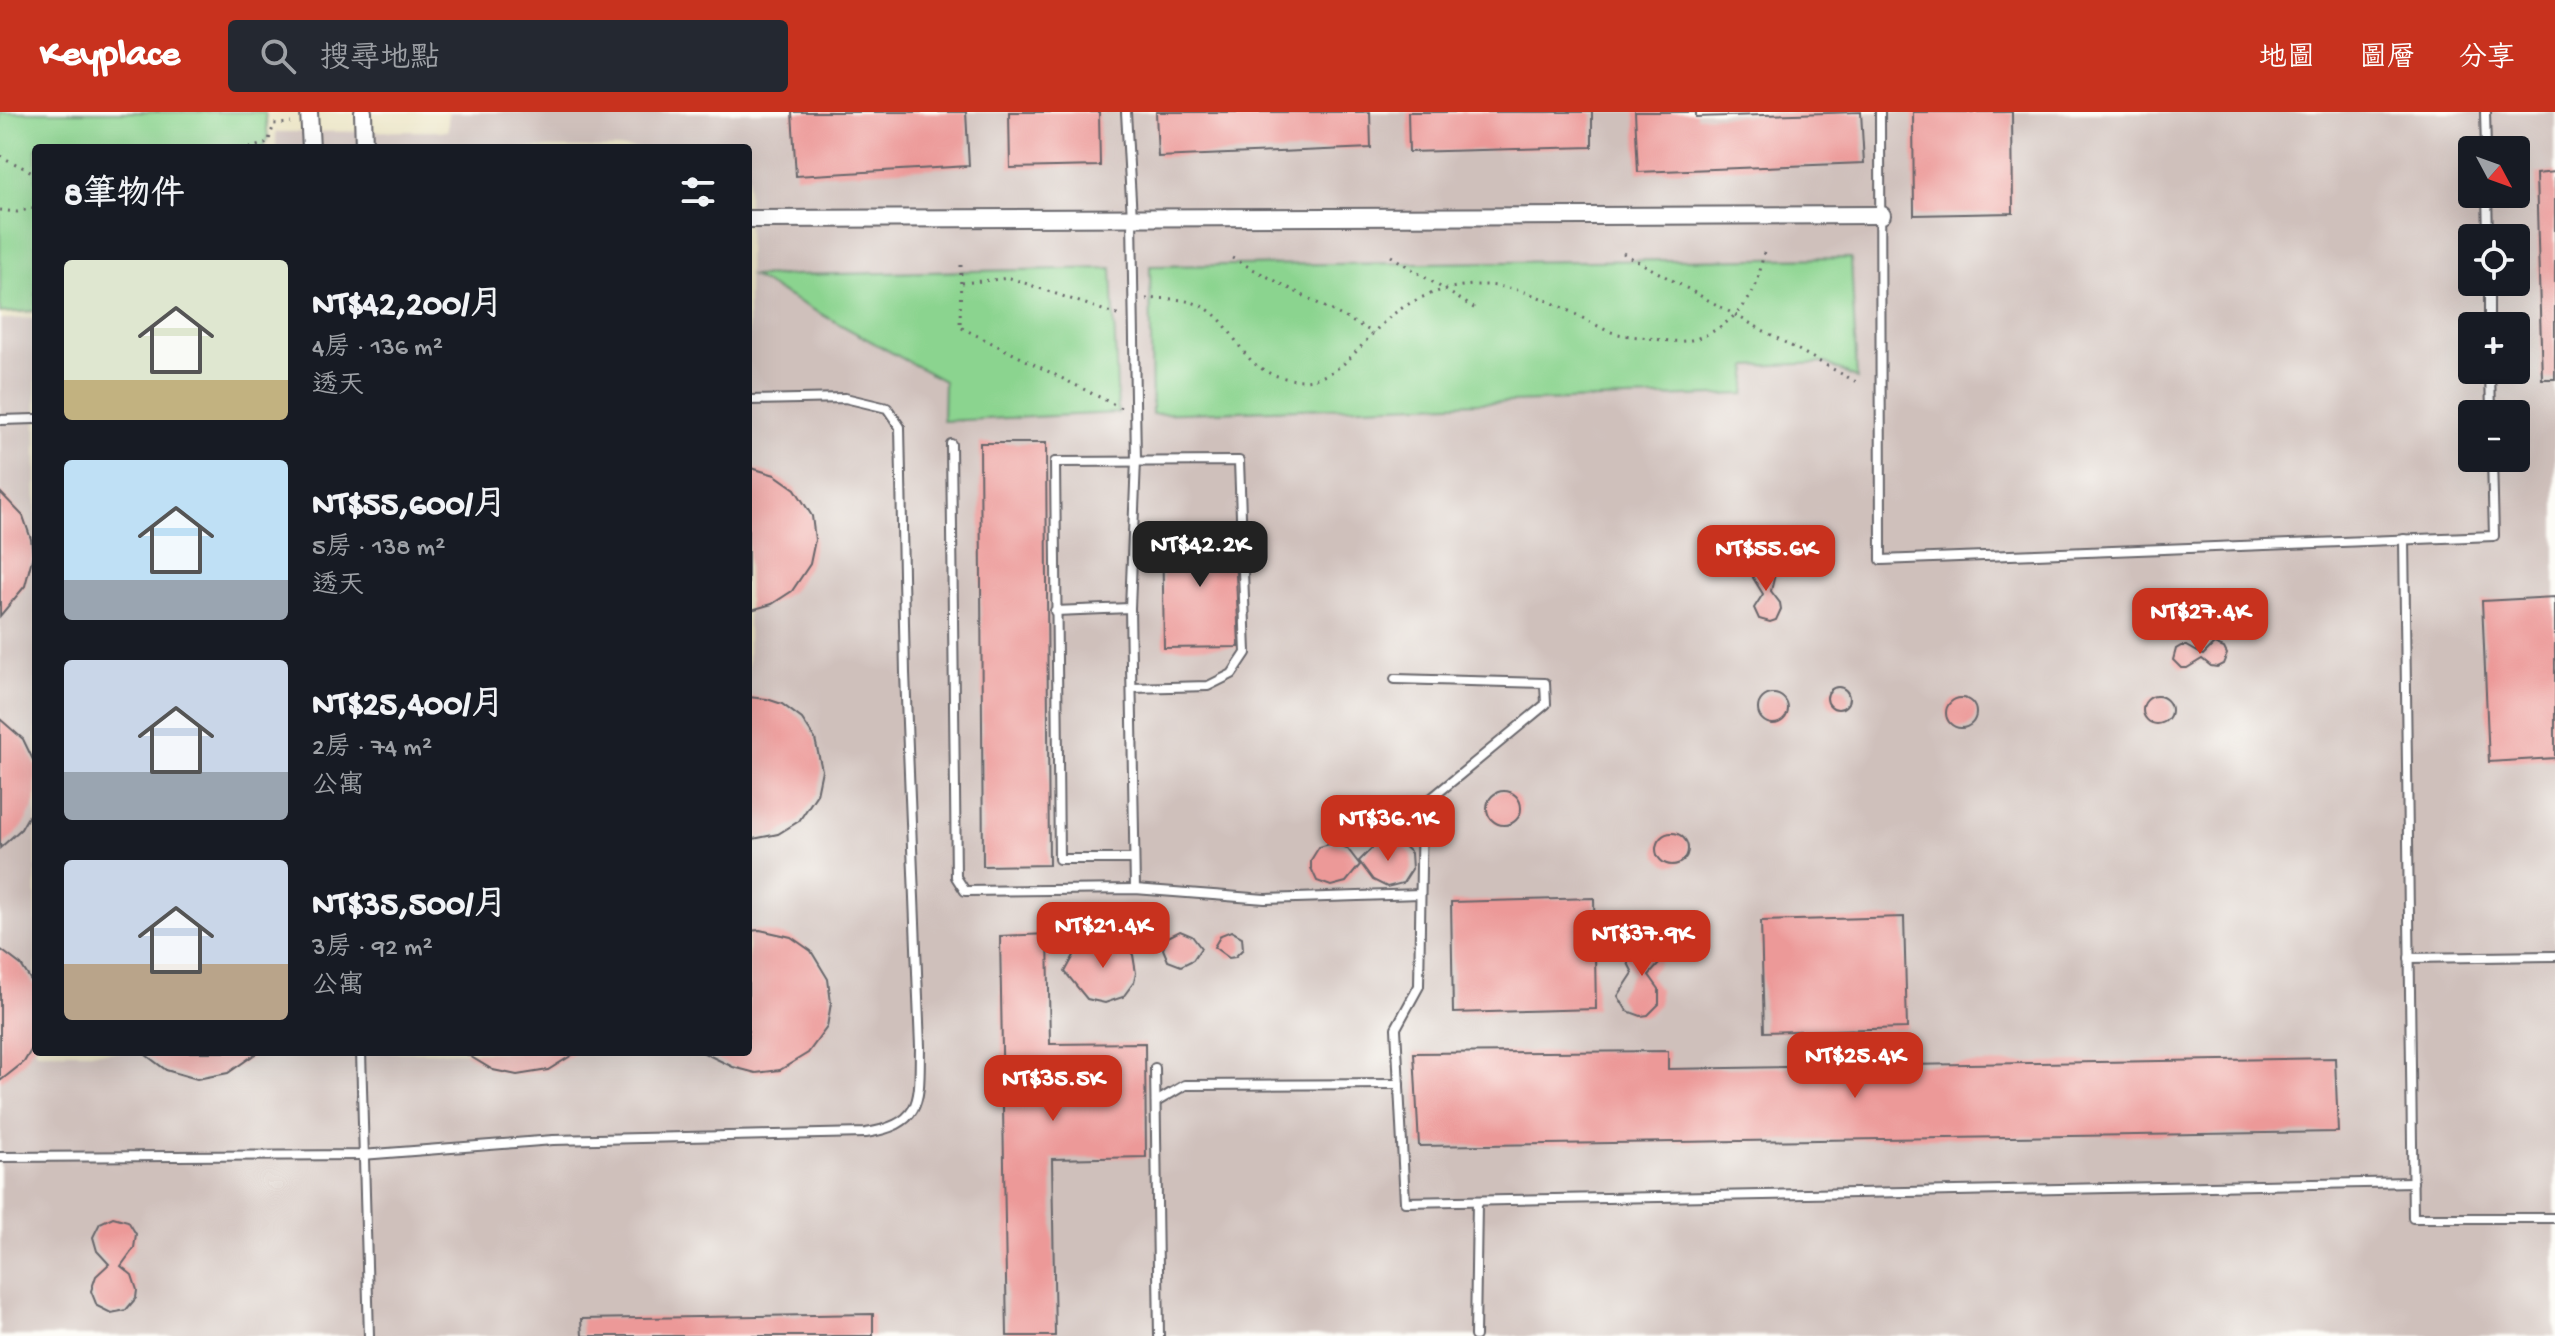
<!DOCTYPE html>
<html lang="zh-TW">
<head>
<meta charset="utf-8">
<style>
	body { margin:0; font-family:"Gochi Hand","LXGW WenKai TC",sans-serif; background:#242831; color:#f1f3f6; height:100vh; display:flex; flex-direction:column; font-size:30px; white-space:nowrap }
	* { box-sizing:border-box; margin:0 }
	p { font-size:26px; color:#9ea1a6 }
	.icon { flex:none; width:44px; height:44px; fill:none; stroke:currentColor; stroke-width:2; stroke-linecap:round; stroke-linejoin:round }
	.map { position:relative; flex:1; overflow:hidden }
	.details { position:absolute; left:32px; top:32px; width:720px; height:912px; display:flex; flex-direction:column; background:#171b24; border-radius:8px; box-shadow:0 8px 32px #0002 }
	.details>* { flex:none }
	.needle { width:52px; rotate:131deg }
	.fabs { position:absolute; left:2458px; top:24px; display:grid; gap:16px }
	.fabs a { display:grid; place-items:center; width:72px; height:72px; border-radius:8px; background:#171b24; box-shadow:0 8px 32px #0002; font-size:40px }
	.price { position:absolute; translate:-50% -68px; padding:0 18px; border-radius:16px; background:#c8321e; color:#fff; font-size:26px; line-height:52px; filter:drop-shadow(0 2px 4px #0008) }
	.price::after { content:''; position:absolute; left:50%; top:48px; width:24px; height:18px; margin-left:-12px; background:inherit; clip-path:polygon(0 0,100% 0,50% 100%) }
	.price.current { background:#222; color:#fff }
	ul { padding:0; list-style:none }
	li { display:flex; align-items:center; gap:24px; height:200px; padding:0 32px }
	li span { display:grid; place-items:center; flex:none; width:224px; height:160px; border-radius:8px; color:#555 }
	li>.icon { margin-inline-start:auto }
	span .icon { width:96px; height:96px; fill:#fffc; stroke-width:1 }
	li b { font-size:34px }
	h2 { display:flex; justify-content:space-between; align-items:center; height:96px; padding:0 32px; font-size:34px }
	header { display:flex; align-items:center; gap:48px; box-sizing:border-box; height:112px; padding:0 40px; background:#c8321e; color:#fff }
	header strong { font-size:38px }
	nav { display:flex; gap:44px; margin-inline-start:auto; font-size:28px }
	.search { width:560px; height:72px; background:#242831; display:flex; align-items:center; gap:20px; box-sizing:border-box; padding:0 28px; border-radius:8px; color:#9ea1a6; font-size:30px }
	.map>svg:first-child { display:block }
	.industrial { fill:#cfc0bb; fill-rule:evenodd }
	.green { fill:#8bd48f; stroke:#567b65; stroke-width:2 }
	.building { fill:#ec9998 }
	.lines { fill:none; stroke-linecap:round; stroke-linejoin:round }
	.service-casing { stroke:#68666b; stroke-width:12 }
	.minor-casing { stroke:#68666b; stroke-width:20 }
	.path { stroke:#68666b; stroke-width:3; stroke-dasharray:2 6; stroke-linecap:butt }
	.service { stroke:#fff; stroke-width:8 }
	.minor { stroke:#fff; stroke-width:16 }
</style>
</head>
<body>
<header>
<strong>Keyplace</strong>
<div class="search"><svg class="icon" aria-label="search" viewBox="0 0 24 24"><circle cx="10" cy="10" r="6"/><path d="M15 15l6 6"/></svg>搜尋地點</div>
<nav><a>地圖</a><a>圖層</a><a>分享</a></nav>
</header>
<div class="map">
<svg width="2555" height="1224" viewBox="0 0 2555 1224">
	<rect width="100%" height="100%" fill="#fdfcf7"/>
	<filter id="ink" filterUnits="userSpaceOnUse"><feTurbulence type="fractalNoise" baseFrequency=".0125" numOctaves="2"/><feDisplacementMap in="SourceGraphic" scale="16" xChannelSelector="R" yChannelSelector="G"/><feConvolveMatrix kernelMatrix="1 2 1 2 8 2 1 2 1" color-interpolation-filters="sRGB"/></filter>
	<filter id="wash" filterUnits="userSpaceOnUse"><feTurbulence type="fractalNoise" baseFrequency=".006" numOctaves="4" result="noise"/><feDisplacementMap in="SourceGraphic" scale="32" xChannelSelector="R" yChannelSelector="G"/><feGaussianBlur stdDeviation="1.8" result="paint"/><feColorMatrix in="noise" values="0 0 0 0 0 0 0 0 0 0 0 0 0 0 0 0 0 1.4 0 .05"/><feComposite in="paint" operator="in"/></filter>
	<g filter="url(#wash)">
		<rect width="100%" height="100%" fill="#ebe4c3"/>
		<path class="industrial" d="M448,0h2107v1224h-2555v-1017l36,-1v734h712v-904h-472v-16l172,-1zM2472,38h44v44h-44zM2472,126h44v44h-44zM2472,214h44v44h-44zM2472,302h44v44h-44z"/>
		<g class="green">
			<path d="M0,0h265l3,25 -5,11h-227v163l-36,2z"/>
			<path d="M1851,146l6,121 -31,-16 -78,3 -3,28 -593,20 -2,-148z"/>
			<path d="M1112,156l6,145 -175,8 1,-40 -193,-105z"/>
		</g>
		<g id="blocks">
			<g class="building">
				<path d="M792,0h174l3,54 -173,10z"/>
				<path d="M1009,0h90l1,54 -90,2z"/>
				<path d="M1156,0h214l1,36 -213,9z"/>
				<path d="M1408,0h184v35l-183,5z"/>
				<path d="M1635,0h61v5l165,-5 3,51 -226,9z"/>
				<path d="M1913,0h99l1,101 -99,2z"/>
				<path d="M2555,60v207h-13l-6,-205z"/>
				<path d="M980,331h66l3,422 -66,1z"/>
				<path d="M748,355l27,8 20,14 17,27 3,24 -5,24 -18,27 -20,13 -24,7z"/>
				<path d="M0,380l23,24 8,23 2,16 -8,31 -25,30z"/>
				<path d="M1234,416l5,119 -75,1 -2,-118z"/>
				<path d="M1763,450l10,4 3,4 -5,21 9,12 1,6 -5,11 -6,2 -11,-3 -5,-11 9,-14 -10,-16 -1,-6 6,-8z"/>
				<path d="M2555,485v161l-66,4 -7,-161z"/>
				<path d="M2214,532l10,4 3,6 -4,10 -6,3 -6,-1 -9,-7 -15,9h-6l-8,-8 3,-11 5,-3h6l16,9z"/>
				<circle cx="1838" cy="586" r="11"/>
				<circle cx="1773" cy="597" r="15"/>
				<circle cx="2157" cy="598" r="14"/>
				<path d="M748,585l19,2 15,5 20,15 13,20 7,31 -5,24 -18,27 -21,13 -30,6z"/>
				<circle cx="1961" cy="601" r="15"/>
				<path d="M0,607l23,20 13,27v33l-3,9 -12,21 -21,19z"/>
				<circle cx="1504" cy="696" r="17"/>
				<circle cx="1672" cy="737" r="16"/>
				<path d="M1391,728l8,2 12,11 1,16 -9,14 -16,4 -14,-7 -14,-19 17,-17z"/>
				<path d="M1333,731l14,5 13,17 -14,17 -15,4 -14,-5 -6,-13v-8l8,-13z"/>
				<path d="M1594,786l2,111 -143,4 -2,-111z"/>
				<path d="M1904,805l3,111 -143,4 -3,-111z"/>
				<path d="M760,818l31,7 20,14 17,28 3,24 -4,24 -19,26 -28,17 -24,3 -23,-6 -31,-15h46v-121z"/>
				<path d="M1180,819l12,5 9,12 -8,12 -12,6 -13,-5 -5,-12 5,-12z"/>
				<path d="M1231,819l11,6 1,12 -8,8 -6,1 -15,-11 7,-12z"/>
				<path d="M1048,822l2,110 95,-1 1,114 -94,2 3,177h-48l-7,-400z"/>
				<path d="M1681,823h6l7,7v6l-8,7 -17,-6z"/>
				<path d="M1102,825l17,5 8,5 6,8 3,18 -2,9 -11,15 -18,6 -18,-4 -22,-27 12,-22 15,-11z"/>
				<path d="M1646,825l18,12 -5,15 -10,11 10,14v15l-11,11 -7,1 -14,-5 -9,-15 15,-23 -7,-14 2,-13 5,-5z"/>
				<path d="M0,837l21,16 15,23v54l-12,20 -24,19z"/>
				<path d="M1668,939v18l667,-11 3,74 -919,14 -5,-93z"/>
				<path d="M142,940h116l-30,21 -31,6 -31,-9z"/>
				<path d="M463,940h114l-29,18 -31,5 -24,-5z"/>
				<path d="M113,1105l15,4 8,13 -2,14 -13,18 11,9 5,15 -1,8 -10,12 -15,3 -14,-7 -6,-15 5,-15 13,-12 -12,-13 -4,-14 7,-14z"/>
				<path d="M873,1202v22h-291l-1,-17z"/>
			</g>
		</g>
	</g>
	<g filter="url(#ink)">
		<use href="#blocks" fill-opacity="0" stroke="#68666b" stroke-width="2"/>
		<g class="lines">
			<defs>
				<g id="service">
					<path d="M1126,0l6,106 4,242 -6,148 5,281"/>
					<path d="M1880,0l1,448 613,-24 -2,-78"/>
					<path d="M2485,0l1,38"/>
					<path d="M2487,82l1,44"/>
					<path d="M2489,170v44"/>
					<path d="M2490,258l1,44"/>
					<path d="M0,308l36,-1"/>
					<path d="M951,332l5,433 9,14 170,-2 130,10 155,-5"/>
					<path d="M2404,427l9,679h142"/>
					<path d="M1055,499l75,-3"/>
					<path d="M1395,567l150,4 1,21 -124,102 -3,180 -23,42 9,174 1008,-20"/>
					<path d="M1132,576l76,-2 24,-12 14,-21 -7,-192 -184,1 4,397h75"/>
					<path d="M2409,846l146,-2"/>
					<path d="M361,940l8,284"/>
					<path d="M1155,956l4,268"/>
					<path d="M1156,990l29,-17 214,-1"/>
					<path d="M0,1045l362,-2 191,-15 313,-7c59,-9 53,-35 54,-86l-15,-374 -5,-246 -13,-19 -42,-10 -97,2"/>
					<path d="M1475,1224l2,-135"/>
				</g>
				<g id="minor">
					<path d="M309,0l2,36"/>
					<path d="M363,0l1,36"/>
					<path d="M748,107l1134,-4"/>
				</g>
			</defs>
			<use href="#service" class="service-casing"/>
			<use href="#minor" class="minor-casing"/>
			<g class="path">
				<path d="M249,36l19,-5 6,-19 17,-1"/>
				<path d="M0,44l36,18"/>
				<path d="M0,98l17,2 19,-5"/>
				<path d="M1623,141l237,131"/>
				<path d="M1391,144l86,54"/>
				<path d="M1232,146l142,75"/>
				<path d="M961,153l-1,62 163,82"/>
				<path d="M962,171l48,-5 110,38"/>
				<path d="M1146,187c18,-1 43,-1 59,9 33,18 32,60 80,70 51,11 69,-28 99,-56 27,-25 65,-38 100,-37 44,1 80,24 118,43 14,8 32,8 47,10 13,2 29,5 42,2 26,-6 54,-29 64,-53 5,-10 6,-24 9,-35"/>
			</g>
			<use href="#service" class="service"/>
			<use href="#minor" class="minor"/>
		</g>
	</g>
</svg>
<div class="fabs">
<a><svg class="needle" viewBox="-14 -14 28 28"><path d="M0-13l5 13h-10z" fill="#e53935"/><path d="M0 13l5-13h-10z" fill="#9ea1a6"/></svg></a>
<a><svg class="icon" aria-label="locate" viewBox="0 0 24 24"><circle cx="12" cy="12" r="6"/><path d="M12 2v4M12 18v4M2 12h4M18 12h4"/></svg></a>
<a>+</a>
<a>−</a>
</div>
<b class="price current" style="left:1200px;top:477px">NT$42.2K</b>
<b class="price" style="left:1766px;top:481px">NT$55.6K</b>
<b class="price" style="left:2200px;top:544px">NT$27.4K</b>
<b class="price" style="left:1388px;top:751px">NT$36.1K</b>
<b class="price" style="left:1103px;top:858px">NT$21.4K</b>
<b class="price" style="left:1642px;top:866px">NT$37.9K</b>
<b class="price" style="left:1855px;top:988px">NT$25.4K</b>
<b class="price" style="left:1053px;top:1011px">NT$35.5K</b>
<section class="details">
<h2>8筆物件<svg class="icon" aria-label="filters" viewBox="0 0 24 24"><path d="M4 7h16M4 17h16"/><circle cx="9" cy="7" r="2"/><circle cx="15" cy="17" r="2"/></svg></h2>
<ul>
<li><span style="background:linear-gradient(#dfe7d0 75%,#c2b280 0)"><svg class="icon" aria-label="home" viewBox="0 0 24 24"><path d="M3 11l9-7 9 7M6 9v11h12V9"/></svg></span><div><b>NT$42,200/月</b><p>4房 · 136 m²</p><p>透天</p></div></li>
<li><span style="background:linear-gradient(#bfe0f5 75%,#9aa5b1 0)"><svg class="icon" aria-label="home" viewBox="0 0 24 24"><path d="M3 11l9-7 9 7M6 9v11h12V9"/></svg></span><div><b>NT$55,600/月</b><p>5房 · 138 m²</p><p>透天</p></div></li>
<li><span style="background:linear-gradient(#c9d6e8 70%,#9aa5b1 0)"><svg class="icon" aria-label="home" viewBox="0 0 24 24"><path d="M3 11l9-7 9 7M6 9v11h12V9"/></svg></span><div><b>NT$25,400/月</b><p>2房 · 74 m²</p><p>公寓</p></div></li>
<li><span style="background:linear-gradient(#c9d6e8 65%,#b9a48a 0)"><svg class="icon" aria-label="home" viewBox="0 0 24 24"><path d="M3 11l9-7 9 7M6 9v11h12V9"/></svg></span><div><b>NT$35,500/月</b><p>3房 · 92 m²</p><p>公寓</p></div></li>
</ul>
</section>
</div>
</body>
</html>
